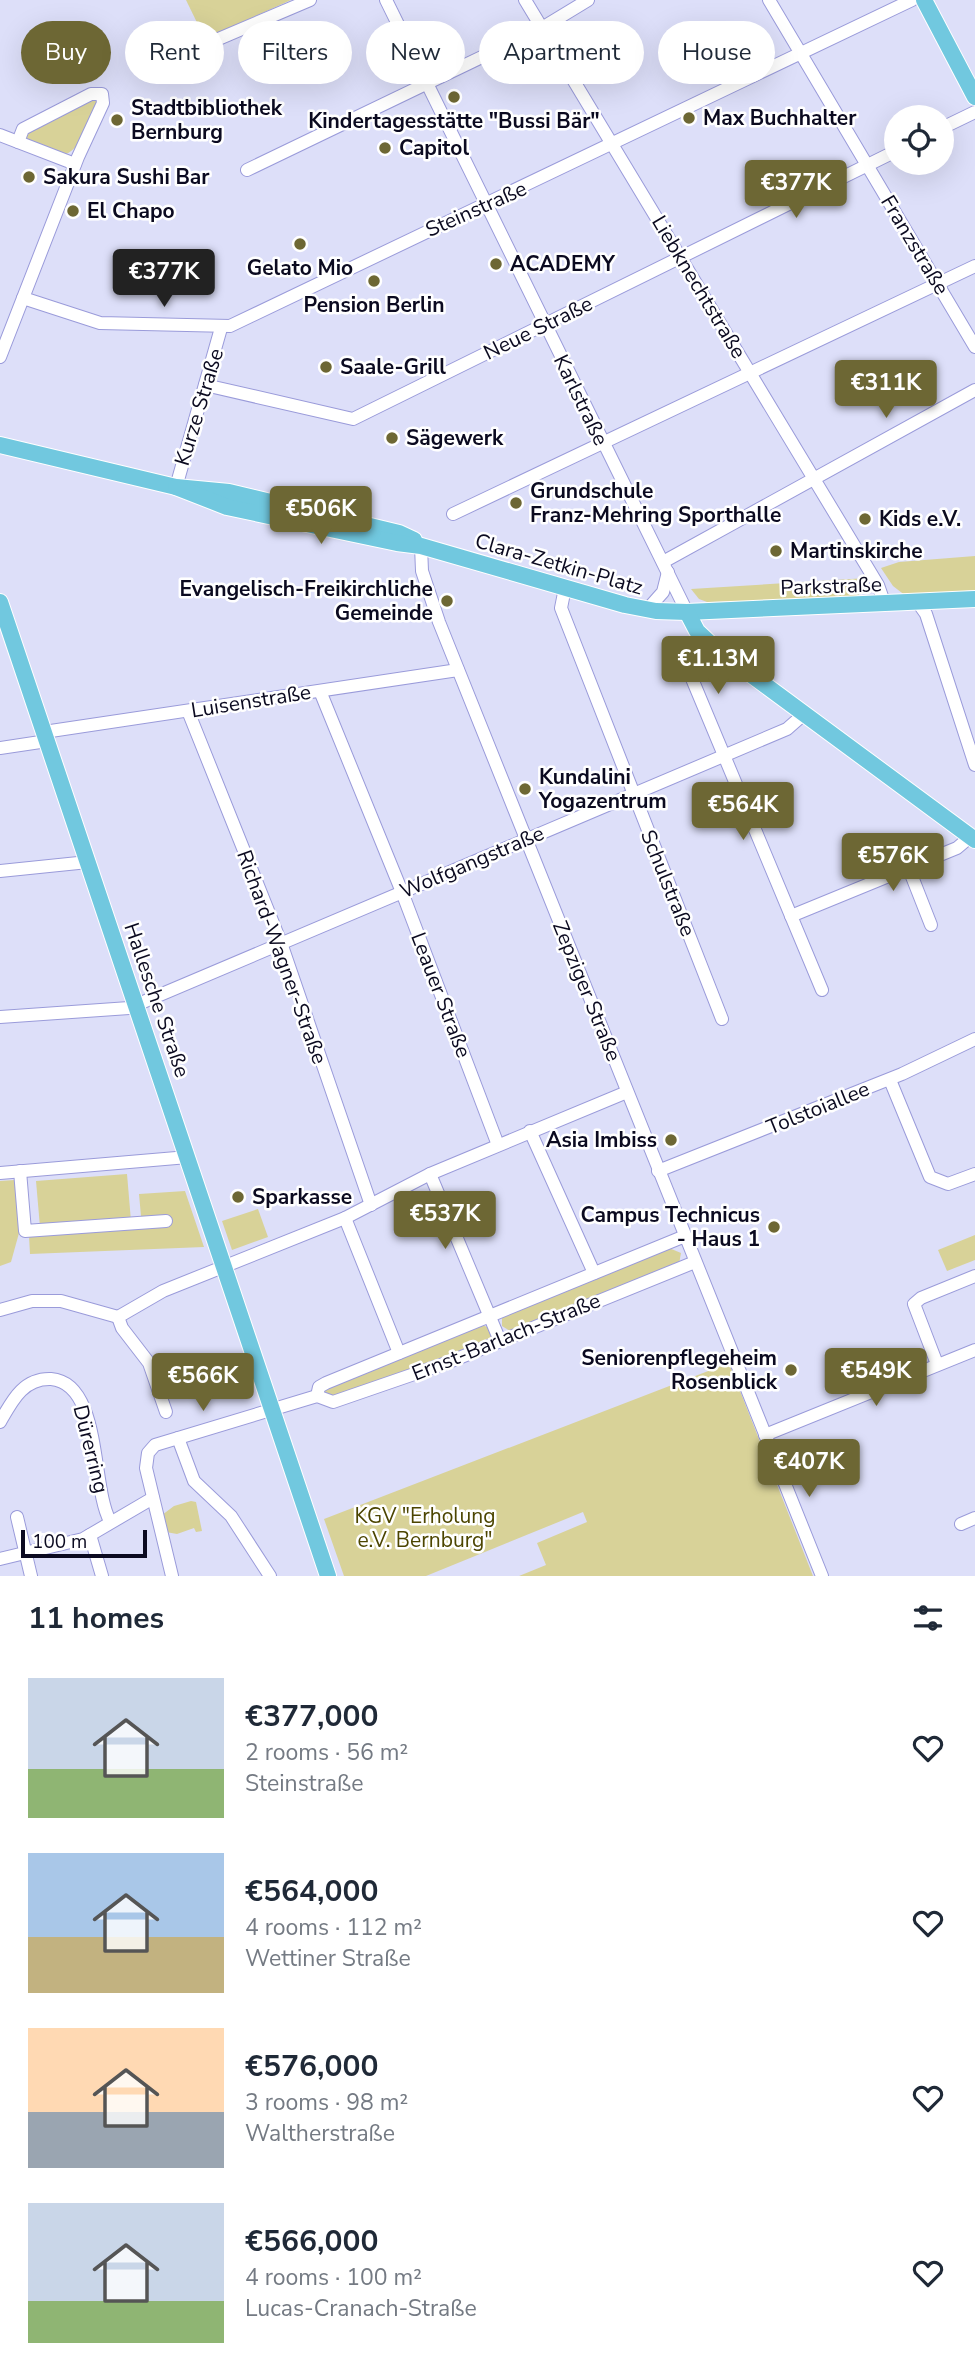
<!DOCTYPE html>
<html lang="en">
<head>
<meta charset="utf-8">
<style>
	body { margin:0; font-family:"Nunito Sans",sans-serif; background:#f2f2f3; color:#1f2937; height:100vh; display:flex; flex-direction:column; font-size:26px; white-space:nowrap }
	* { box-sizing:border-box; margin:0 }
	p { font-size:23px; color:#747a83 }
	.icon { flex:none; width:38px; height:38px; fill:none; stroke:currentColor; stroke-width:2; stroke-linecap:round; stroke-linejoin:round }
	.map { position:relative; height:1576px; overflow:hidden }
	.side { display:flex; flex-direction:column; background:#fff; flex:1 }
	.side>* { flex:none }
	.banner { position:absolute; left:21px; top:21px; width:934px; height:63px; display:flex; gap:14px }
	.tools { position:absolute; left:884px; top:105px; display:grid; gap:14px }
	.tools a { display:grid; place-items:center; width:70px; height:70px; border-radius:50%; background:#fff; box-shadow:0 7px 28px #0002; font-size:35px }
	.scale { position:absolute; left:21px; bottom:18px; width:126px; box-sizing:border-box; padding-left:7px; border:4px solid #0b0a20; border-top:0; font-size:19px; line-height:24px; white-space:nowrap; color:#0b0a20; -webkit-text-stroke:5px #fff; paint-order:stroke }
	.price { position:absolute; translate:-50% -60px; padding:0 16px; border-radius:7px; background:#6d6734; color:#fff; font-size:23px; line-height:46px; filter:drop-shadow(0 2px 4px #0008) }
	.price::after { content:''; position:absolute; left:50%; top:42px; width:21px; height:16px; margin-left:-10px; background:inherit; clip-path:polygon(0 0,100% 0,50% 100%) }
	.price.active { background:#222; color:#fff }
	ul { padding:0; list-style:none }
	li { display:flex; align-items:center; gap:21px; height:175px; padding:0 28px }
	li span { display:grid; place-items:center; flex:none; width:196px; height:140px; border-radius:0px; color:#555 }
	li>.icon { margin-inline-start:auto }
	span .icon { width:84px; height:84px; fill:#fffc; stroke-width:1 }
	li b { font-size:30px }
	h2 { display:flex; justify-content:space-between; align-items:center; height:84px; padding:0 28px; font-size:30px }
	.chip { padding:0 24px; border-radius:32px; background:#fff; box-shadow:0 7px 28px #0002; font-size:24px; line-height:63px }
	.chip.active { background:#6d6734; color:#fff }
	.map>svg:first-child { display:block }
	.green { fill:#d8d298 }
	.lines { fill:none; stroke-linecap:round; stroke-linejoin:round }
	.minor-casing { stroke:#9a9bda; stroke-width:14 }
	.major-casing { stroke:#fff; stroke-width:18 }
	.minor { stroke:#fff; stroke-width:12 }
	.major { stroke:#71c8df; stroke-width:16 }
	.poi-dot { fill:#6d6734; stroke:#fff; stroke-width:2.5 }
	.labels { text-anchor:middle; stroke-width:5; stroke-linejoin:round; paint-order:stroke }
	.poi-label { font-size:21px; font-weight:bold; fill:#0b0a20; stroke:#fff; text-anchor:start }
	.street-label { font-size:21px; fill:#0b0a20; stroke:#fff }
	.park-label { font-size:21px; fill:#4c4500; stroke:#fff }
</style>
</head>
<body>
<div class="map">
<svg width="975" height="1576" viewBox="0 0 975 1576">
	<rect width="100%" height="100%" fill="#dddff9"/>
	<g class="green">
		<path d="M186,0h105l-86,39z"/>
		<path d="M91,100h8c-7,15 -18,53 -37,55l-35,-16 -1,-8z"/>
		<path d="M975,556v34l-69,6 -13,-10 -12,-18 18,-6z"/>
		<path d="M867,578v11l-15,10 -145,3 -8,-3 -8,-10z"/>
		<path d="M127,1174l4,47 -91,6 -4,-46z"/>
		<path d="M15,1180l4,53 -8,29 -11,4v-85z"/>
		<path d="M185,1191l19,56 -174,7 -1,-18 113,-9 -3,-33z"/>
		<path d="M258,1209l10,28 -36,13 -10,-29z"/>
		<path d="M975,1235v25l-28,11 -9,-21z"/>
		<path d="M669,1248l12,5 -2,11 -169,67 -8,-5v-10z"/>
		<path d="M482,1325l8,3 2,11 -158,59 -9,-4 -1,-4z"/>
		<path d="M729,1363l84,213h-294l27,-11 -9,-22 50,-21 -4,-10 -157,64h-82l-20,-57z"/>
		<path d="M191,1501l5,1 6,29 -6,1 -2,-4 -17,6 -11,-2 -4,-17 12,-9z"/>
	</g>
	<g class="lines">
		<defs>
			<g id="minor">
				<path d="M386,0l301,612"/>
				<path d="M525,0l353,585 7,20"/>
				<path d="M769,0l206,347"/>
				<path d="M202,46l108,-46"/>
				<path d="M942,128l33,-16"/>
				<path d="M0,135l75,29"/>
				<path d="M247,170l295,-142 46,-28"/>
				<path d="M23,298l77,25 130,3 682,-326"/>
				<path d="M0,357l78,-200 25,-54 -1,-9h-11l-68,35 -5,13"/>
				<path d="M205,385l148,34 543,-268"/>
				<path d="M176,487l45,-159"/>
				<path d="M453,514l522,-248"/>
				<path d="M421,546l1,25 17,51 383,954"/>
				<path d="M663,562l312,-172"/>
				<path d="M565,588l-4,20 161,411"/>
				<path d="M919,604l7,10 49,151"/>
				<path d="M647,610l16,-18 5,-20"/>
				<path d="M680,650l142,340"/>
				<path d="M320,691l82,201 96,253"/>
				<path d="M188,711l93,232 90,262"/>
				<path d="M44,732l414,-62"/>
				<path d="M0,748l47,-7"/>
				<path d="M909,869l22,56"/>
				<path d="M0,871l88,-9"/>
				<path d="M791,916l166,-68 13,-11"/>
				<path d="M0,1017l129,-9 658,-279 17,-15"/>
				<path d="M890,1080l40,97 18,7 27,-10"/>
				<path d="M530,1131l64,142"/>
				<path d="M20,1171l5,60 141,-10"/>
				<path d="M658,1171l244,-97 73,-35"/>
				<path d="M0,1173l188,-16"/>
				<path d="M430,1174l70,167"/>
				<path d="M345,1218l54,135"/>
				<path d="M0,1310l32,-9h29l57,16"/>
				<path d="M118,1317l45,-26 182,-73 85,-44 197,-82"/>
				<path d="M118,1317l4,11 27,35 17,49"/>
				<path d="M937,1364l-23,-60 7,-6 54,-22"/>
				<path d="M317,1396l2,-9 7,-4 359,-147"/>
				<path d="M0,1422c12,-21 23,-44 51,-43 51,4 40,108 59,142"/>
				<path d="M765,1435l210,-85"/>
				<path d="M178,1438l16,43 37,35 39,60"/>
				<path d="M17,1517l14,59"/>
				<path d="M961,1524l14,-6"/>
				<path d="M90,1535l12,41"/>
				<path d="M0,1559l83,-20 70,-41"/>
				<path d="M172,1576l-26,-108 2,-15 7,-8 162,-49 16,6 116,-40 246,-100"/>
			</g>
			<g id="major">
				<path d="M924,0l51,97"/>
				<path d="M0,445l176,42 53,5 170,41 15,7"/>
				<path d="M176,487l51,20 170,36 24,3 204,59 31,6 31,1 288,-13"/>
				<path d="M0,602l328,974"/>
				<path d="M687,612l10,19 18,17 260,192"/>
			</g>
		</defs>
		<use href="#minor" class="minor-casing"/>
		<use href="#major" class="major-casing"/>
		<use href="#minor" class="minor"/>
		<use href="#major" class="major"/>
	</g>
	<g class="poi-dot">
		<circle cx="454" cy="97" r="7"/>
		<circle cx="689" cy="118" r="7"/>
		<circle cx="117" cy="120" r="7"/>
		<circle cx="385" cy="148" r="7"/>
		<circle cx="29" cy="177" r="7"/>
		<circle cx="73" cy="211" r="7"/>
		<circle cx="300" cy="244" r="7"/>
		<circle cx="496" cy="264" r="7"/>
		<circle cx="374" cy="281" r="7"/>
		<circle cx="326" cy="367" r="7"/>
		<circle cx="392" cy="438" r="7"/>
		<circle cx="516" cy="503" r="7"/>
		<circle cx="865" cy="519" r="7"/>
		<circle cx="776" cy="551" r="7"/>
		<circle cx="447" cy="601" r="7"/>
		<circle cx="525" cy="789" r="7"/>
		<circle cx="671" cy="1140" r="7"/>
		<circle cx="238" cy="1197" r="7"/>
		<circle cx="774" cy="1227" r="7"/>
		<circle cx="791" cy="1370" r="7"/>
	</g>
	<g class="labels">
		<g class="poi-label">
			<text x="131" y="115">Stadtbibliothek<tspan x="131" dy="24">Bernburg</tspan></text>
			<text x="703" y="125">Max Buchhalter</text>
			<text x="454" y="128" text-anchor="middle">Kindertagesstätte "Bussi Bär"</text>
			<text x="399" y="155">Capitol</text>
			<text x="43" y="184">Sakura Sushi Bar</text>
			<text x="87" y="218">El Chapo</text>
			<text x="510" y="271">ACADEMY</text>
			<text x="300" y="275" text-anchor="middle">Gelato Mio</text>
			<text x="374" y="312" text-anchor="middle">Pension Berlin</text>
			<text x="340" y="374">Saale-Grill</text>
			<text x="406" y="445">Sägewerk</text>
			<text x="530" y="498">Grundschule<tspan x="530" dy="24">Franz-Mehring Sporthalle</tspan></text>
			<text x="879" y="526">Kids e.V.</text>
			<text x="790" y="558">Martinskirche</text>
			<text x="433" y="596" text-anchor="end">Evangelisch-Freikirchliche<tspan x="433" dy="24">Gemeinde</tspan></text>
			<text x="539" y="784">Kundalini<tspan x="539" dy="24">Yogazentrum</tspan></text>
			<text x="657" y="1147" text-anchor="end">Asia Imbiss</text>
			<text x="252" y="1204">Sparkasse</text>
			<text x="760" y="1222" text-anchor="end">Campus Technicus<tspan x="760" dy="24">- Haus 1</tspan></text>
			<text x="777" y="1365" text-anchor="end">Seniorenpflegeheim<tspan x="777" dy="24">Rosenblick</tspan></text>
		</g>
		<g class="street-label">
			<text transform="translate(476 209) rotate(-24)" y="7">Steinstraße</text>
			<text transform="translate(915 245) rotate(59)" y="7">Franzstraße</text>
			<text transform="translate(699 287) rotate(59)" y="7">Liebknechtstraße</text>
			<text transform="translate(538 328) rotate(-26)" y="7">Neue Straße</text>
			<text transform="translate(581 400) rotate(64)" y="7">Karlstraße</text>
			<text transform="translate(199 407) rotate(-73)" y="7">Kurze Straße</text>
			<text transform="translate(559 564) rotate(16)" y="7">Clara-Zetkin-Platz</text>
			<text transform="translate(831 586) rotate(-2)" y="7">Parkstraße</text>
			<text transform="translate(251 701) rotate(-9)" y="7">Luisenstraße</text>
			<text transform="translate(472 862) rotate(-23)" y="7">Wolfgangstraße</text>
			<text transform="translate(668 883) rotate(68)" y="7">Schulstraße</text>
			<text transform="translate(282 957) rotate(70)" y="7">Richard-Wagner-Straße</text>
			<text transform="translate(587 991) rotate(68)" y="7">Zepziger Straße</text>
			<text transform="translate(441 995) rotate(69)" y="7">Leauer Straße</text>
			<text transform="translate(157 1000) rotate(71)" y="7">Hallesche Straße</text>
			<text transform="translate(818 1108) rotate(-22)" y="7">Tolstoiallee</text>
			<text transform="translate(506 1337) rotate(-22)" y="7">Ernst-Barlach-Straße</text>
			<text transform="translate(91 1449) rotate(76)" y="7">Dürerring</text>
		</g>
		<g class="park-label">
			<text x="425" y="1523">KGV "Erholung<tspan x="425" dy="24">e.V. Bernburg"</tspan></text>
		</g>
	</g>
</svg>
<div class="tools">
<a><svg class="icon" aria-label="locate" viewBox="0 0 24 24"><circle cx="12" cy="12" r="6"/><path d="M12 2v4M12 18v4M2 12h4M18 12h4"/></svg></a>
</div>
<div class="scale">100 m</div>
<b class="price" style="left:796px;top:220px">€377K</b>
<b class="price active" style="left:164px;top:309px">€377K</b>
<b class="price" style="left:886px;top:420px">€311K</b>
<b class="price" style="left:321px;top:546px">€506K</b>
<b class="price" style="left:718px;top:696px">€1.13M</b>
<b class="price" style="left:743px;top:842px">€564K</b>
<b class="price" style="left:893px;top:893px">€576K</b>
<b class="price" style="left:445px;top:1251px">€537K</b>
<b class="price" style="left:876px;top:1408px">€549K</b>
<b class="price" style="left:203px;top:1413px">€566K</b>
<b class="price" style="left:809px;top:1499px">€407K</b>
<div class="banner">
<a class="chip active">Buy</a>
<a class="chip">Rent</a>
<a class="chip">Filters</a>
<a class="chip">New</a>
<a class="chip">Apartment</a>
<a class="chip">House</a>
</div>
</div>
<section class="side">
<h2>11 homes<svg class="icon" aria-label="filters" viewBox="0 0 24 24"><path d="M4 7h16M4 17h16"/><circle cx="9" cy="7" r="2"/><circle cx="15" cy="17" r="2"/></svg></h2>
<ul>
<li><span style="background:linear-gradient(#c9d6e8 65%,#8fb573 0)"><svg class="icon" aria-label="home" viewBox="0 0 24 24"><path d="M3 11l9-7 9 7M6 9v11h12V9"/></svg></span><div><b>€377,000</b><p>2 rooms · 56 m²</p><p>Steinstraße</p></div><svg class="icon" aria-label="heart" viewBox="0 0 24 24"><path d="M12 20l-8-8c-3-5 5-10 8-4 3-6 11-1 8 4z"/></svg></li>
<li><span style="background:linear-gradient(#a9c7e8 60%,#c2b280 0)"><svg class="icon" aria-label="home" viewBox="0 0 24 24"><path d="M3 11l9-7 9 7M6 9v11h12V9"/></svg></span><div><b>€564,000</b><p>4 rooms · 112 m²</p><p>Wettiner Straße</p></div><svg class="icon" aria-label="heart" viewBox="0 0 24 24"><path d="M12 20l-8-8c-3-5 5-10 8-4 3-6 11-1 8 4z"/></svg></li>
<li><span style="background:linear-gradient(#ffd9b3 60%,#9aa5b1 0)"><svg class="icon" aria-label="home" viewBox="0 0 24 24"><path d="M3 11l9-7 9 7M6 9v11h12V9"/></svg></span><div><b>€576,000</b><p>3 rooms · 98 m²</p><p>Waltherstraße</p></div><svg class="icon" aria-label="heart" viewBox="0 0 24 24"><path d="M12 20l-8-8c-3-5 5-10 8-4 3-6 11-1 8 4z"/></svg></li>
<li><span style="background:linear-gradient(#c9d6e8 70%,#8fb573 0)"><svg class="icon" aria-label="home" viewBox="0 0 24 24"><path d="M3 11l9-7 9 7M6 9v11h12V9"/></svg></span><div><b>€566,000</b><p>4 rooms · 100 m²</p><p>Lucas-Cranach-Straße</p></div><svg class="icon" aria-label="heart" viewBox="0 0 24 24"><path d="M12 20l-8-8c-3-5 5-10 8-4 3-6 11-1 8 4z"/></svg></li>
</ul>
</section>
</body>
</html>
